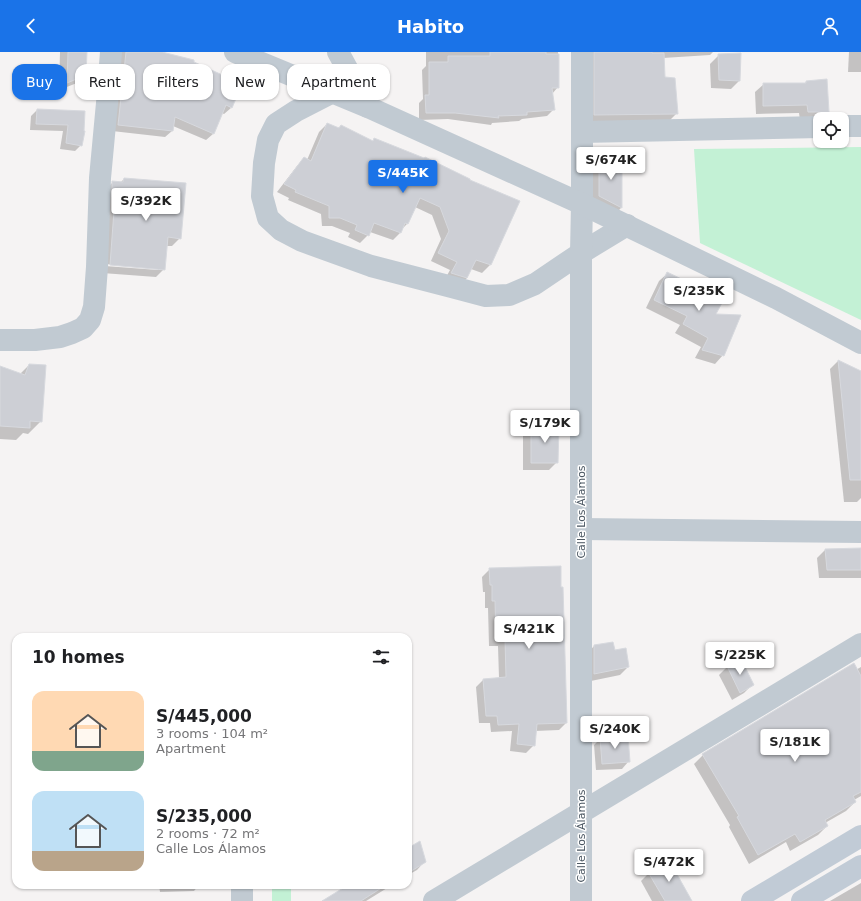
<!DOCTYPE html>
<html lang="en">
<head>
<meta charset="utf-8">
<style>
	body { margin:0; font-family:"DejaVu Sans",sans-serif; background:#f6f6f6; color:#202124; height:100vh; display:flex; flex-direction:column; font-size:15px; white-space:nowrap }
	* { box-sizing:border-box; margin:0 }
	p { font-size:13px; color:#757577 }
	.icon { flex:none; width:22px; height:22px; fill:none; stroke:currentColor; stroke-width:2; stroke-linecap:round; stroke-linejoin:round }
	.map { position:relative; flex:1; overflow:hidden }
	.drawer { position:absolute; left:12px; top:581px; width:400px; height:256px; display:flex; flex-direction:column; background:#fff; border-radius:12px; box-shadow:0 1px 3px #0004 }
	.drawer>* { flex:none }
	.guide { position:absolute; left:12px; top:12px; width:400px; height:36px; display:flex; gap:8px }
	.fabs { position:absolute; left:813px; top:60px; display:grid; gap:8px }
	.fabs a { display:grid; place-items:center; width:36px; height:36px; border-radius:8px; background:#fff; box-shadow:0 1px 3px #0004; font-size:20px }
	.price { position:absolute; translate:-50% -34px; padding:0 9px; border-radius:4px; background:#fff; color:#222; font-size:13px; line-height:26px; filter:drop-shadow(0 1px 2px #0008) }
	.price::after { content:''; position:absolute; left:50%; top:24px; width:12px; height:9px; margin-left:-6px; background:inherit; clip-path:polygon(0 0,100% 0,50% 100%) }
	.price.active { background:#1a73e8; color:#fff }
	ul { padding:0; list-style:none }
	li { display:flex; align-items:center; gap:12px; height:100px; padding:0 20px }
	li span { display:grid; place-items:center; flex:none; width:112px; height:80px; border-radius:12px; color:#555 }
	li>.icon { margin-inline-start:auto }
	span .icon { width:48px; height:48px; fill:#fffc; stroke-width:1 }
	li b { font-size:17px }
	h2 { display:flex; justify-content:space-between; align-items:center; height:48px; padding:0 20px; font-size:17px }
	.tag { padding:0 14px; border-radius:12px; background:#fff; box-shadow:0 1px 3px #0004; font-size:14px; line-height:36px }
	.tag.active { background:#1a73e8; color:#fff }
	header { display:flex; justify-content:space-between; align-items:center; height:52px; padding:0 20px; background:#1a73e8; color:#fff; font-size:18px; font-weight:700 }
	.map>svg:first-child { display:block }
	.green { fill:#c3f1d5 }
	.shadow { fill:#0003; fill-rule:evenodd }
	.building { fill:#cdcfd5; stroke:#d7d9de }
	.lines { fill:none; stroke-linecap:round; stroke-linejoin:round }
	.minor { stroke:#c1cad2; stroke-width:22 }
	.tertiary { stroke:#c1cad2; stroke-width:22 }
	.secondary { stroke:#c1cbd6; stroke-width:22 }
	.labels { text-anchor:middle; stroke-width:3; stroke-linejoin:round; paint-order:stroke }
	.street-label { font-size:11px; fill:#4a5661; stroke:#fff }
</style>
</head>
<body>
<header><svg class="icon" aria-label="back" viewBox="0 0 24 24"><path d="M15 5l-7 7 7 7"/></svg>Habito<svg class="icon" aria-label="person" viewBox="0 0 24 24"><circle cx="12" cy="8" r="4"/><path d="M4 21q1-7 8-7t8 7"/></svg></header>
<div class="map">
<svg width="861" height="849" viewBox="0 0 861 849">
	<rect width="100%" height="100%" fill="#f5f3f3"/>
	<g class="green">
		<path d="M861,95v173l-161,-77 -6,-94z"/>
		<rect x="272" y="833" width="19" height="16"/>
	</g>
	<g class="shadow">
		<path d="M60,0h26l-1,23 -8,8 -18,7z"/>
		<path d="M120,0h43v1l68,55 -7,6 -2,-1 -9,21 -7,6 -33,-14 -1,5 -7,6 -53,-6z"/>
		<path d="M426,0h132v35l-6,7 2,15 -7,7 -25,3 -3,2 -27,2 -1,2 -43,-6 -29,1v-17l4,-4 -1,-29 4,-4z"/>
		<path d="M585,0h128l-3,3 -47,3 1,20 13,35 -9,9 -82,1z"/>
		<path d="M849,0h12v20h-13z"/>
		<path d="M740,2l-1,27 -8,8 -20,-1 -1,-24 9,-9z"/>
		<path d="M806,30l22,29 -9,9h-19l-1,-7 -43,1 -1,-22 9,-8h40z"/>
		<path d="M37,58l47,2 -3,33 -6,6 -15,-2 3,-18 -33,-1 1,-14z"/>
		<path d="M327,72l11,4 3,-2 32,16 95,38 51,22 -29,63 -8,8 -11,-4 -4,9 -8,7 -15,-4 6,-11 -19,-9 10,-22 -9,-24 -17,-8 -8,17 -5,5 -1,3 -8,8 -23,-8 -2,3 -8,8 -12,-6 2,-4 -18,-7h-10l-1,-12 -33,-14 1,-2 -12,-6 20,-26 7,-8 3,2 12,-28z"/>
		<path d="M599,108h22v48l-8,8 -22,-12v-35z"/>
		<path d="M124,127l56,59 -8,8h-6l-2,23 -8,8 -54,-4 3,-83 8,-8 7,1zM105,212l53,4v2l-53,-4z"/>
		<path d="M668,221l47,42 8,40 -8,9 -20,-6 6,-11 -26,-14 5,-8 -34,-17 13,-27z"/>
		<path d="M838,309l23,11v126l-4,4h-13l-14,-133z"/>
		<path d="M29,313l12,56 -13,13 -5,-1 -7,7 -16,-1v-72l20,7z"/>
		<path d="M531,374h27l-1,36 -8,8h-26v-36z"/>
		<path d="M861,497v29h-42l-2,-20 8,-8z"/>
		<path d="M490,517l76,154 -7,7 -24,1 -1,14 -8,8 -16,-2 2,-20 -21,1 -1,-9h-11l-3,-36 7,-7 16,-2 -1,-32h-9l-1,-38h-3v-16h-2l-1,-15z"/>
		<path d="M612,591l2,8 14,16 -8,8 -34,7v-27l8,-9z"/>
		<path d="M727,615l25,18 -8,8 -12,7 -13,-25z"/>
		<path d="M861,615v129l-7,4 1,2 -9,9 -21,12 2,3 -9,9 -28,16 -4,-9 -37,22 -20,-37 1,-2 -36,-61 9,-9z"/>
		<path d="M601,686l27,24 -6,7 -26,1 -2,-25z"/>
		<path d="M408,797l17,12 -8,9 -9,5z"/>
		<path d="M649,821l42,28h-39l-11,-20z"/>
		<path d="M861,831v18h-31z"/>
		<path d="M159,833h40l-5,6 -34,1z"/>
		<path d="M350,833h42l-26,16h-42z"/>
	</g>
	<g class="building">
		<path d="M68,0h19l-1,23 -19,8z"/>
		<path d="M126,0h36l32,8v2l48,22 -10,24 -6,-3 -12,29 -39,-17 -2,14 -55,-6z"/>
		<path d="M490,0h56v2h13v34h-7l3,22 -28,2v3l-29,1 1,2 -44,-5h-29l-1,-18h4v-33h19v-6h42z"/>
		<path d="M594,0h58v1h12l1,24 10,1 3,36 -84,1z"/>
		<path d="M741,1l-1,28 -21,-1 -1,-26z"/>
		<path d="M827,27l2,33h-21l-1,-7 -44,1v-23h43v-2z"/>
		<path d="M37,57l48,2 -1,20h1l-3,15 -16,-3 2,-18 -32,-1z"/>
		<path d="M327,71l12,5 2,-3 32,16 1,-3 50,20 1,-1 45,22v1l50,21 -29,64 -15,-5 -9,18 -16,-5 6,-11 -19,-9 11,-22 -9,-24 -20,-9 -12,26 -3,-1 -4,10 -27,-10 -5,13 -14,-6 2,-5 -17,-7h-11v-12l-34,-14 1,-2 -12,-6 20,-27 7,4z"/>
		<path d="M599,107h23v49l-23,-12z"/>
		<path d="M124,126l62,5 -5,56 -13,-2 -3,33 -55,-5 5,-68h-3v-16l11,1z"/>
		<path d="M667,220l31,15 23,9 -1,4 3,1 -7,13 25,1 -17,41 -22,-6 6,-12 -25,-14 4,-8 -33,-16z"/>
		<path d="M838,308l23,11v109h-11z"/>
		<path d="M29,312l17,1 -4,57 -12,-1v7l-30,-2v-60l25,9z"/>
		<path d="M531,373h28l-1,38h-27z"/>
		<path d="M861,496v22h-34l-2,-21z"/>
		<path d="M561,514v21h2l4,136 -30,1 -2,22 -18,-2 2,-20 -21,1 -1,-9h-11l-3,-37 23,-2 -1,-38h-9l-1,-38h-3v-16h-2l-1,-17z"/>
		<path d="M613,590l2,8 11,-2 3,19 -35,7v-29z"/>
		<path d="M741,607l13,26 -14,8 -13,-27z"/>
		<path d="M854,611l7,13v116l-8,4 3,6 -31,18 3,6 -28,16 -5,-8 -37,21 -21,-38 2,-1 -37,-62z"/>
		<path d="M628,683l2,27 -28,2 -2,-27z"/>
		<path d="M420,789l6,21 -18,11v-25z"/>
		<path d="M669,808l23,41h-27l-17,-29z"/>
		<path d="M348,833h38l-25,16h-39z"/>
	</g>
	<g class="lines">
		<g class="minor">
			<path d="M338,0l30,55"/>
			<path d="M333,40l-37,19 -20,13 -8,16 -4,23 -2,33 6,22 13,12 21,11 69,25 81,21 34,9 23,-1 26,-11 46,-31 46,-28"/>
			<path d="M842,74h19"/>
			<path d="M582,80l238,-5"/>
			<path d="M0,288h35l25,-3 12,-4 11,-5 7,-8 4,-13 3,-40 3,-89 7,-75 4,-51"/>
			<path d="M581,477l280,3"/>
			<path d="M242,833v16"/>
			<path d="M434,849l427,-257"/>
			<path d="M581,849v-648l1,-49v-152"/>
		</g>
		<path class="tertiary" d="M235,0l133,55 214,97 194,94 85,45"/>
		<g class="secondary">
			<path d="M752,849l109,-65"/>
			<path d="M802,849l59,-35"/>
		</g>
	</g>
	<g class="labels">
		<g class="street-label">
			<text transform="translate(581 460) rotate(-90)" y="4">Calle Los Álamos</text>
			<text transform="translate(581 784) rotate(-90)" y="4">Calle Los Álamos</text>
		</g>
	</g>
</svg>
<div class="fabs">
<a><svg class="icon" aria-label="locate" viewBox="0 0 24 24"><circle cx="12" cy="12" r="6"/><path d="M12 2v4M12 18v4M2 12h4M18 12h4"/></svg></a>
</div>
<b class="price" style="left:611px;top:129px">S/674K</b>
<b class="price active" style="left:403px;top:142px">S/445K</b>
<b class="price" style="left:146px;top:170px">S/392K</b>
<b class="price" style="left:699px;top:260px">S/235K</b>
<b class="price" style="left:545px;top:392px">S/179K</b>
<b class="price" style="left:529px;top:598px">S/421K</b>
<b class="price" style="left:740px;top:624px">S/225K</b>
<b class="price" style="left:615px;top:698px">S/240K</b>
<b class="price" style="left:795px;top:711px">S/181K</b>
<b class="price" style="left:669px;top:831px">S/472K</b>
<div class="guide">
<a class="tag active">Buy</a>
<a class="tag">Rent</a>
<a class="tag">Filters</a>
<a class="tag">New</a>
<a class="tag">Apartment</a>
</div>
<section class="drawer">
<h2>10 homes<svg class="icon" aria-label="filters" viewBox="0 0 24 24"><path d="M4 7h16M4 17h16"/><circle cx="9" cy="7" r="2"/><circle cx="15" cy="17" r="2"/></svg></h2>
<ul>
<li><span style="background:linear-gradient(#ffd9b3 75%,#7fa58c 0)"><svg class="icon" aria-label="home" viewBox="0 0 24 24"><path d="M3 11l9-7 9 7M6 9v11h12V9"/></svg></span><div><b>S/445,000</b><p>3 rooms · 104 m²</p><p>Apartment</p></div></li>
<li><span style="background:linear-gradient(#bfe0f5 75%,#b9a48a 0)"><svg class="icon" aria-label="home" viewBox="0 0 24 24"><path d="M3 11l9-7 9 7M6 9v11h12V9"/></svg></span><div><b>S/235,000</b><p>2 rooms · 72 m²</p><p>Calle Los Álamos</p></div></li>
</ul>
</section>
</div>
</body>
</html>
